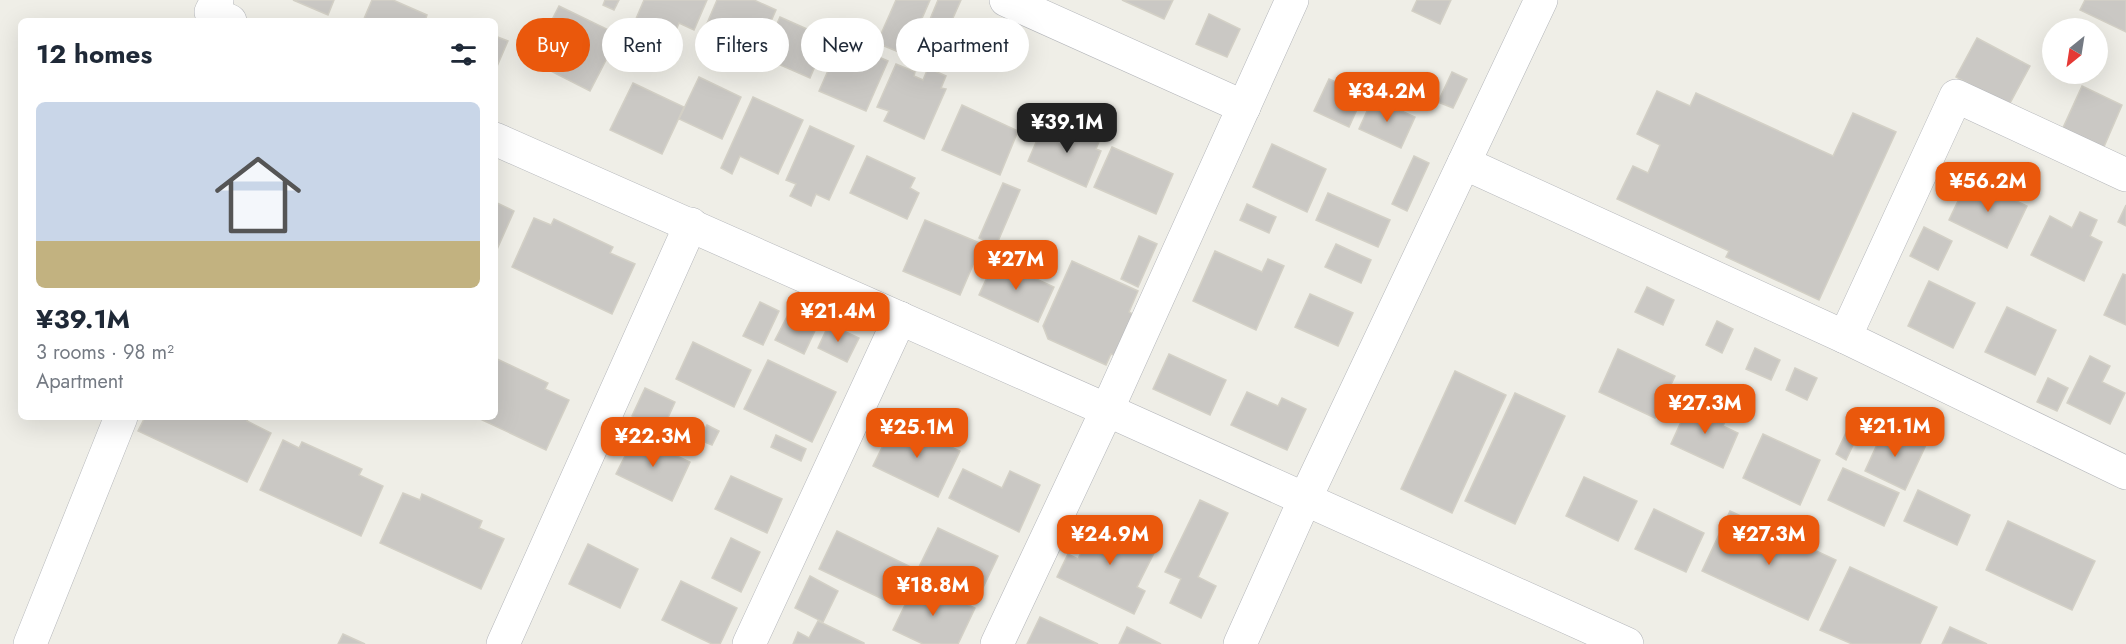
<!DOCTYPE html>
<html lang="en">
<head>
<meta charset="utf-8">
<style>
	body { margin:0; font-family:Jost,sans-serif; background:#f2f2f3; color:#1f2937; height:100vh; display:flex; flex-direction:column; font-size:22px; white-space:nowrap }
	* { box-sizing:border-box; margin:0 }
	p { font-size:20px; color:#747a83 }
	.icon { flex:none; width:33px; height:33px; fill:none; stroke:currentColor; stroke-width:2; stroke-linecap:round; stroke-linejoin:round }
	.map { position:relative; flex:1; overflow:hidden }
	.details { position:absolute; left:18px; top:18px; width:480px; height:402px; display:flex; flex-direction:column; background:#fff; border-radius:9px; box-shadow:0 6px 24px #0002 }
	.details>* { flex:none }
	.banner { position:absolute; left:516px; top:18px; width:570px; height:54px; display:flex; gap:12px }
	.needle { width:39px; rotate:210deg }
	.fabs { position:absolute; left:2042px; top:18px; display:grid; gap:12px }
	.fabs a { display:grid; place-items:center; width:66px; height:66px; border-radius:50%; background:#fff; box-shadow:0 6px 24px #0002; font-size:30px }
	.price { position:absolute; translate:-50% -51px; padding:0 14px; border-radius:12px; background:#ea580c; color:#fff; font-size:20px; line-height:39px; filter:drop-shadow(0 2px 3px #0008) }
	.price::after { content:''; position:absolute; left:50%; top:36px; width:18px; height:14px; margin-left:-9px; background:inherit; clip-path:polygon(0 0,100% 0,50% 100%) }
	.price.current { background:#222; color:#fff }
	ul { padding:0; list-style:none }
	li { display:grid; align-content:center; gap:12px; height:318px; padding:0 18px }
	li span { display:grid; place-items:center; height:186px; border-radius:9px; color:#555 }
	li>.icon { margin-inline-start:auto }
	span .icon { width:108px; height:108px; fill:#fffc; stroke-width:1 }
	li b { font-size:26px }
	h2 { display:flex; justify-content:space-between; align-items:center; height:72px; padding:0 18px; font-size:26px }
	.tag { padding:0 21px; border-radius:27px; background:#fff; box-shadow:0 6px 24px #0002; font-size:21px; line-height:54px }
	.tag.current { background:#ea580c; color:#fff }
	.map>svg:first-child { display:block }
	.building { fill:#cac8c4; stroke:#d3d0c6; stroke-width:1.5 }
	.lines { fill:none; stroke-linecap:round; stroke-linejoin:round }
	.minor-casing { stroke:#b4b6ba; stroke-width:34 }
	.tertiary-casing { stroke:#b4b6ba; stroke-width:34 }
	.minor { stroke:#fff; stroke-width:33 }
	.tertiary { stroke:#fff; stroke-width:33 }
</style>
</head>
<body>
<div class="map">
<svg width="2126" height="644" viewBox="0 0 2126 644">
	<rect width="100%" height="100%" fill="#efeee7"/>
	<g class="building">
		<path d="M293,0h41l-6,15z"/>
		<path d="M372,0h21l34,15 -2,6h-62z"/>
		<path d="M605,0h14l-5,10 -11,-5z"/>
		<path d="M644,0h63l-13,30 -15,-7 -6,15 -38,-17z"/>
		<path d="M717,0h37l22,10 -21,48 -53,-23z"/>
		<path d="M896,0h34l-24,55 -29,-12z"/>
		<path d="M938,0h23l-17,38 -18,-9z"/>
		<path d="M1122,0h51l-9,19z"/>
		<path d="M1417,0h34l-11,24 -28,-13z"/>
		<path d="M2085,0h41v32l-46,-22z"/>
		<path d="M559,6l60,29 -29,56 -59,-30z"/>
		<path d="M1209,14l31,15 -13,28 -31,-13z"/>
		<path d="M780,17l47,21 -17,40 -48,-21z"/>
		<path d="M495,36l13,5 -13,30z"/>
		<path d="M1977,38l53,28 -21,39 -53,-28z"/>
		<path d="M841,41l47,20 -22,50 -47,-20z"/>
		<path d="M896,64l19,8 -1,4 9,4 5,-12 18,8 -5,12 5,1 -22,50 -40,-18 5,-10 -12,-4z"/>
		<path d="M1452,72l15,7 -14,29 -15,-6z"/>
		<path d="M699,77l42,20 -19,42 -43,-20z"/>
		<path d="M1329,79l35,15 -15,33 -35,-16z"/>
		<path d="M633,83l51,24 -22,47 -52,-24z"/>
		<path d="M2082,86l40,19 -19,44 -41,-19z"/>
		<path d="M1657,91l33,15 6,-13 137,63 20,-43 43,19 -77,168 -93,-43 3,-6 -112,-52 16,-33 15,7 12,-28 -23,-11z"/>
		<path d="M753,97l50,23 -25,54 -38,-18 -8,18 -11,-6z"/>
		<path d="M1373,98l42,19 -14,31 -42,-19z"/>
		<path d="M962,105l56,26 -18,44 -58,-25z"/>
		<path d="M810,126l44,20 -25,54 -13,-6 -5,12 -21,-10 6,-12 -10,-4z"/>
		<path d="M1043,126l32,13 5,-11 21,9 -5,12 5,2 -15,36 -58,-26z"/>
		<path d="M1272,144l54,25 -19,43 -54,-25z"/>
		<path d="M1112,147l61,27 -17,40 -62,-27z"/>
		<path d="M867,156l48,22 -5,10 9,5 -12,26 -57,-26z"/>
		<path d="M1414,156l15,7 -22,48 -15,-7z"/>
		<path d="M1969,178l58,28 -20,42 -58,-28z"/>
		<path d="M1003,183l17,7 -24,56 -17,-8z"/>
		<path d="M1328,193l62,27 -12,27 -62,-27z"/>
		<path d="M495,202l19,9 -19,43z"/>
		<path d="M1247,204l29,13 -7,16 -29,-13z"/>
		<path d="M2126,205v21l-8,-4z"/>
		<path d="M2080,212l17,8 -7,16 12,6 -18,39 -53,-26 19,-39 22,12z"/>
		<path d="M534,218l17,7 3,-6 59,28 -3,6 25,11 -23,50 -100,-47z"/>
		<path d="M925,220l57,24 -22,51 -57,-24z"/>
		<path d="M1924,227l28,14 -14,29 -28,-14z"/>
		<path d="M1139,236l18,8 -19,43 -17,-8z"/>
		<path d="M1336,244l35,16 -10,23 -36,-16z"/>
		<path d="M1215,251l47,21 6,-13 16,7 -28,64 -63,-29z"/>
		<path d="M995,260l59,27 -16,35 -59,-27z"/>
		<path d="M1072,261l66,30 -9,21 5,3 -18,41 -5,-2 -5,11 -58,-26 -5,-13z"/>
		<path d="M2123,274l3,1v50l-22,-10z"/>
		<path d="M1929,281l46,22 -22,45 -45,-22z"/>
		<path d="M1647,287l27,13 -11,25 -28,-13z"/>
		<path d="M1310,294l43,19 -15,33 -43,-19z"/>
		<path d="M760,302l19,9 -16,34 -20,-9z"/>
		<path d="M2007,307l49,23 -21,45 -50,-23z"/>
		<path d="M791,309l28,13 -15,32 -29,-14z"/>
		<path d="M1717,321l16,8 -11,24 -16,-8z"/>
		<path d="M829,324l30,14 -12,24 -29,-14z"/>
		<path d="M693,342l58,28 -17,37 -58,-28z"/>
		<path d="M1755,348l25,12 -9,20 -25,-11z"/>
		<path d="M1618,349l57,27 -20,42 -56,-26z"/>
		<path d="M1169,354l57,26 -16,35 -57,-26z"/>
		<path d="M2090,356l20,10 -8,16 23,11 -15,31 -43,-21z"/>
		<path d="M495,358l53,25 -3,6 24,11 -23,50 -70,-33h19z"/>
		<path d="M768,360l68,32 -24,50 -68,-33z"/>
		<path d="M1795,368l22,10 -10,22 -21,-10z"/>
		<path d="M1455,371l51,24 -54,118 -51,-24z"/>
		<path d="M2048,378l20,10 -11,23 -20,-9z"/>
		<path d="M645,388l30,14 -13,29 -30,-15z"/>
		<path d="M1247,392l31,14 4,-8 24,11 -19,41 -56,-25z"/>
		<path d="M1515,393l50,23 -50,108 -50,-23z"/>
		<path d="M1691,400l36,17 -4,9 15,7 -15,35 -52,-24z"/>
		<path d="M145,417h104l-2,4 24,12 -24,49 -109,-51z"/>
		<path d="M1852,420l11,4 -17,36 -10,-6z"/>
		<path d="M895,421l65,30 -22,46 -65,-31z"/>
		<path d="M707,425l12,6 -7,14 -12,-5z"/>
		<path d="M1885,427l41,18 -21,45 -40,-19z"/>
		<path d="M1763,434l57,26 -20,45 -57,-27z"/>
		<path d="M776,435l30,14 -5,12 -30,-14z"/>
		<path d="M635,436l55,26 -18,39 -56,-27z"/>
		<path d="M283,440l16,8 3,-6 60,27 -3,6 24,11 -22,50 -101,-46z"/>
		<path d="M1843,468l56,25 -15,33 -56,-26z"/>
		<path d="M963,469l39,19 8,-17 30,14 -21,47 -70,-34z"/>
		<path d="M731,476l51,23 -15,34 -52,-24z"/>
		<path d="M1584,477l53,24 -19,40 -52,-25z"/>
		<path d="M1918,490l52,25 -13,30 -53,-24z"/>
		<path d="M403,493l17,7 2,-6 60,27 -3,7 25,11 -23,50 -101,-46z"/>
		<path d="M1200,500l28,13 -30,64 18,9 -15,32 -31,-15 11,-24 -16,-7z"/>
		<path d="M1654,509l50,24 -18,39 -51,-23z"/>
		<path d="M1730,511l106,49 -28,60 -106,-49z"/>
		<path d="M1097,518l60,29 -20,40 8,4 -11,23 -77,-37 11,-23 10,5z"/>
		<path d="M2008,521l87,40 -23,49 -86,-40z"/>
		<path d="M938,528l60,28 -19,40 -60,-29z"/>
		<path d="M837,531l74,36 -18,37 -74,-35z"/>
		<path d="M731,538l29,14 -19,40 -29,-14z"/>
		<path d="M588,544l50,25 -18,39 -51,-24z"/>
		<path d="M1850,567l87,40 -17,37h-68l-32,-14z"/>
		<path d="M810,576l28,15 -15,31 -28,-14z"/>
		<path d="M917,580l58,28 -17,36h-35l-30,-14z"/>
		<path d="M681,581l56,27 -17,36h-8l-50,-24z"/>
		<path d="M1040,617l58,27h-71z"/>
		<path d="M818,621l46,22v1h-71l5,-12 11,6z"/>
		<path d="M1127,627l34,17h-42z"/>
		<path d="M1950,627l37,17h-45z"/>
		<path d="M343,634l22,10h-27z"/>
	</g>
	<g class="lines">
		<defs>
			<g id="minor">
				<path d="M217,0l-6,12 19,9"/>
				<path d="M1006,0l238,107"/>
				<path d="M1464,163l381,174"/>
				<path d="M2126,175l-170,-79 -111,241 281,136"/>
				<path d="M30,644l91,-227"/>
				<path d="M503,644l188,-420"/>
				<path d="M749,644l151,-326"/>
				<path d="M997,644l110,-234 185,-410"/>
				<path d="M1240,644l65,-145 236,-499"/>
			</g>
			<path id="tertiary" d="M495,139l612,271 520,234"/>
		</defs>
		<use href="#minor" class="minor-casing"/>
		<use href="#tertiary" class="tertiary-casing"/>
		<use href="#minor" class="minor"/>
		<use href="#tertiary" class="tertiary"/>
	</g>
</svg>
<div class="fabs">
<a><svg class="needle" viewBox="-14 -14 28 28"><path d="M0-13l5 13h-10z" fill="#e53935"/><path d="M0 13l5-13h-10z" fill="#747a83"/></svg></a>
</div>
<b class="price" style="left:1387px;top:123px">¥34.2M</b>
<b class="price current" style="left:1067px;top:154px">¥39.1M</b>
<b class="price" style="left:1988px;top:213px">¥56.2M</b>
<b class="price" style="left:1016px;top:291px">¥27M</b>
<b class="price" style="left:838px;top:343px">¥21.4M</b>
<b class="price" style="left:1705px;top:435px">¥27.3M</b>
<b class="price" style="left:1895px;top:458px">¥21.1M</b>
<b class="price" style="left:917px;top:459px">¥25.1M</b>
<b class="price" style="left:653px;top:468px">¥22.3M</b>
<b class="price" style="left:1110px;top:566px">¥24.9M</b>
<b class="price" style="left:1769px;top:566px">¥27.3M</b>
<b class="price" style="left:933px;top:617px">¥18.8M</b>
<div class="banner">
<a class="tag current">Buy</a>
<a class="tag">Rent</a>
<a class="tag">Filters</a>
<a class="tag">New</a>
<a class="tag">Apartment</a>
</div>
<section class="details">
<h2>12 homes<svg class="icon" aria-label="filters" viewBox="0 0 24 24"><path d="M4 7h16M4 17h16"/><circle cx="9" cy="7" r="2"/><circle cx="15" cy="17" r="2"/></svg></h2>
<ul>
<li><span style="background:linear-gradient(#c9d6e8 75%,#c2b280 0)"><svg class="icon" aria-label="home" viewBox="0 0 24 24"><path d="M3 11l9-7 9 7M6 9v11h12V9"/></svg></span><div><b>¥39.1M</b><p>3 rooms · 98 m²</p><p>Apartment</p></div></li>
</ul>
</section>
</div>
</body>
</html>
